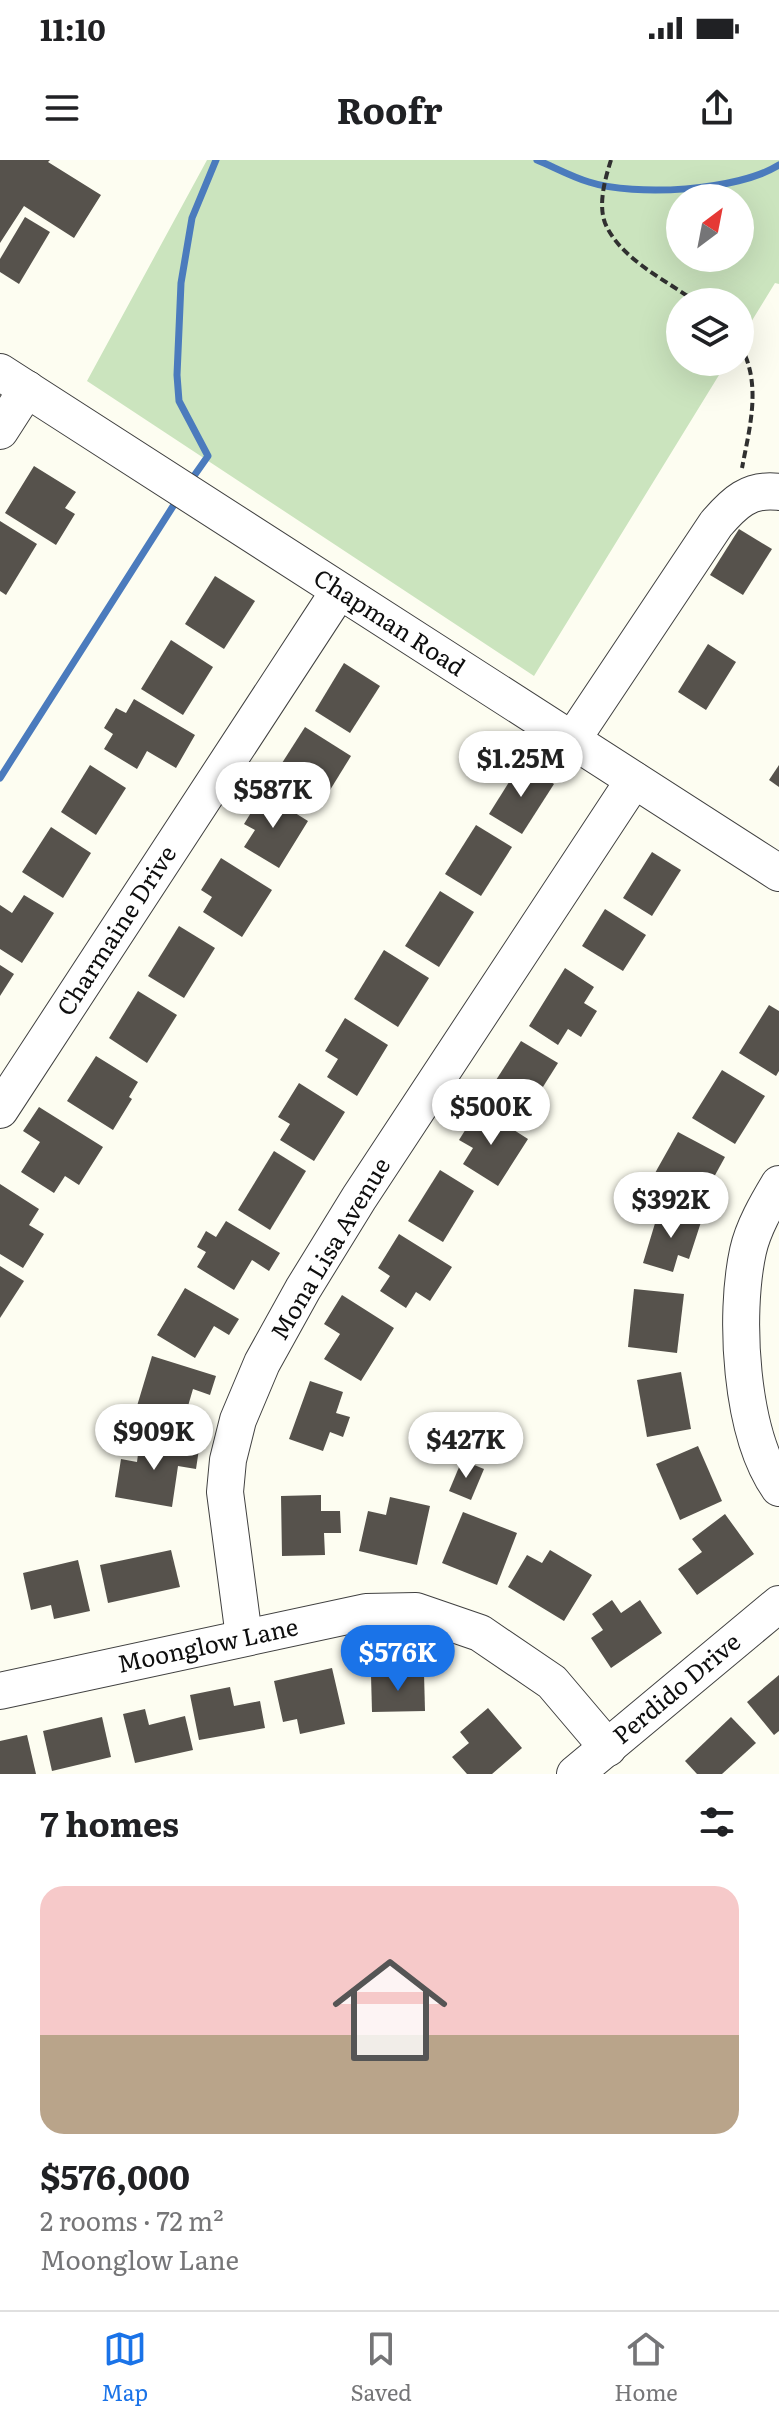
<!DOCTYPE html>
<html lang="en">
<head>
<meta charset="utf-8">
<style>
	body { margin:0; font-family:Literata,serif; background:#f2f2f2; color:#202124; height:100vh; display:flex; flex-direction:column; font-size:30px; white-space:nowrap }
	* { box-sizing:border-box; margin:0 }
	p { font-size:26px; color:#757577 }
	.icon { flex:none; width:44px; height:44px; fill:none; stroke:currentColor; stroke-width:2; stroke-linecap:round; stroke-linejoin:round }
	.map { position:relative; height:1614px; overflow:hidden }
	.panel { display:flex; flex-direction:column; background:#fff; flex:1 }
	.panel>* { flex:none }
	.needle { width:52px; rotate:32deg }
	.tools { position:absolute; left:666px; top:24px; display:grid; gap:16px }
	.tools a { display:grid; place-items:center; width:88px; height:88px; border-radius:50%; background:#fff; box-shadow:0 8px 32px #0002; font-size:40px }
	.price { position:absolute; translate:-50% -68px; padding:0 18px; border-radius:28px; background:#fff; color:#222; font-size:26px; line-height:52px; filter:drop-shadow(0 2px 4px #0008) }
	.price::after { content:''; position:absolute; left:50%; top:48px; width:24px; height:18px; margin-left:-12px; background:inherit; clip-path:polygon(0 0,100% 0,50% 100%) }
	.price.selected { background:#1a73e8; color:#fff }
	ul { padding:0; list-style:none }
	li { display:grid; align-content:center; gap:16px; height:424px; padding:0 40px }
	li span { display:grid; place-items:center; height:248px; border-radius:24px; color:#555 }
	li>.icon { margin-inline-start:auto }
	span .icon { width:144px; height:144px; fill:#fffc; stroke-width:1 }
	li b { font-size:34px }
	h2 { display:flex; justify-content:space-between; align-items:center; height:96px; padding:0 40px; font-size:34px }
	.status { display:flex; justify-content:space-between; align-items:center; height:56px; padding:0 40px; background:#fff; direction:ltr }
	.status svg { height:22px; fill:currentColor }
	header { display:flex; justify-content:space-between; align-items:center; height:104px; padding:0 40px; background:#fff; font-size:36px; font-weight:700 }
	.tabs { display:flex; justify-content:space-around; align-items:center; height:112px; border-top:2px solid #e0e0e0; background:#fff; font-size:22px; color:#757577 }
	.tabs a { display:grid; justify-items:center; gap:4px }
	.tabs .selected { color:#1a73e8 }
	.map>svg:first-child { display:block }
	.green { fill:#cbe4be; fill-rule:evenodd }
	.lines { fill:none; stroke-linecap:round; stroke-linejoin:round }
	.stream { stroke:#4b7bbd; stroke-width:7 }
	.building { fill:#56524c }
	.minor-casing { stroke:#414141; stroke-width:38 }
	.path { stroke:#303030; stroke-width:4; stroke-dasharray:8 4; stroke-linecap:butt }
	.minor { stroke:#fff; stroke-width:36 }
	.labels { text-anchor:middle; stroke-width:8; stroke-linejoin:round; paint-order:stroke }
	.street-label { font-size:24px; fill:#0e0e0e; stroke:#fff }
</style>
</head>
<body>
<div class="status"><b>11:10</b><svg viewBox="0 0 49 12"><path d="M0 12V9h3v3zM5 12V6h3v6zM10 12V3h3v9zM15 12V0h3v12zM26 1h20v11H26zM47 4h2v5h-2z"/></svg></div>
<header><svg class="icon" aria-label="menu" viewBox="0 0 24 24"><path d="M4 6h16M4 12h16M4 18h16"/></svg>Roofr<svg class="icon" aria-label="share" viewBox="0 0 24 24"><path d="M12 15V3M7 8l5-5 5 5M5 13v7h14v-7"/></svg></header>
<div class="map">
<svg width="779" height="1614" viewBox="0 0 779 1614">
	<rect width="100%" height="100%" fill="#fdfdf1"/>
	<path class="green" d="M207,0h572v124l-4,-1 -35,57v-38h-60v60h47l-193,314 -447,-295zM680,38h60v60h-60z"/>
	<g class="lines">
		<g class="stream">
			<path d="M537,0c17,7 35,17 52,22 46,15 149,9 190,-17"/>
			<path d="M189,323l19,-27 -29,-55 -2,-26 4,-92 11,-65 24,-58"/>
			<path d="M0,618l177,-278"/>
		</g>
	</g>
	<g class="building">
		<path d="M0,0h50l-2,2 53,33 -27,43 -50,-32 -24,37z"/>
		<path d="M25,57l25,15 -31,52 -19,-12v-13z"/>
		<path d="M34,306l42,26 -11,16 10,6 -19,31 -51,-32z"/>
		<path d="M0,361l37,23 -31,51 -6,-4z"/>
		<path d="M739,369l33,20 -29,46 -33,-20z"/>
		<path d="M215,416l40,25 -31,48 -39,-25z"/>
		<path d="M171,480l42,27 -30,48 -42,-26z"/>
		<path d="M708,484l28,18 -30,48 -28,-18z"/>
		<path d="M344,503l36,23 -30,47 -35,-22z"/>
		<path d="M134,539l61,36 -19,33 -29,-17 -10,18 -33,-20 9,-15 -9,-6 12,-20 10,5z"/>
		<path d="M305,567l46,29 -29,47 -47,-29z"/>
		<path d="M521,603l33,21 -32,50 -33,-20z"/>
		<path d="M90,605l36,23 -30,47 -35,-23z"/>
		<path d="M779,605v22l-10,-7z"/>
		<path d="M263,633l45,28 -29,47 -35,-21 11,-17 -11,-6z"/>
		<path d="M476,665l36,22 -31,49 -36,-22z"/>
		<path d="M51,667l40,26 -28,45 -41,-26z"/>
		<path d="M652,692l29,18 -29,46 -29,-18z"/>
		<path d="M221,698l51,32 -30,47 -39,-25 9,-15 -11,-7z"/>
		<path d="M440,731l34,21 -35,55 -34,-21z"/>
		<path d="M24,735l30,18 -32,50 -22,-14v-44l12,8z"/>
		<path d="M605,749l41,26 -23,36 -41,-25z"/>
		<path d="M179,766l36,22 -31,50 -36,-22z"/>
		<path d="M384,790l45,28 -31,49 -44,-28z"/>
		<path d="M0,805l14,9 -14,22z"/>
		<path d="M565,808l29,19 -10,16 13,8 -16,26 -13,-8 -10,16 -29,-19z"/>
		<path d="M138,831l39,24 -30,48 -38,-25z"/>
		<path d="M769,845l10,6v60l-3,5 -37,-23z"/>
		<path d="M345,858l43,27 -31,51 -30,-19 11,-18 -13,-8z"/>
		<path d="M521,881l37,22 -32,51 -37,-23z"/>
		<path d="M96,896l42,26 -9,15 3,2 -19,31 -46,-29z"/>
		<path d="M722,910l43,26 -30,48 -43,-26z"/>
		<path d="M299,923l46,29 -31,49 -34,-21 10,-16 -12,-7z"/>
		<path d="M39,947l64,40 -24,38 -14,-9 -11,17 -33,-21 19,-30 -17,-11z"/>
		<path d="M479,948l49,31 -30,47 -35,-22 10,-16 -14,-8z"/>
		<path d="M678,972l47,25 -28,51 -47,-26z"/>
		<path d="M274,991l32,20 -36,59 -32,-20z"/>
		<path d="M440,1010l34,21 -31,51 -35,-21z"/>
		<path d="M0,1024l39,25 -10,16 15,9 -21,34 -23,-14z"/>
		<path d="M659,1050l42,12 -12,37 -11,-4 -5,17 -30,-9z"/>
		<path d="M226,1061l54,32 -11,18 -17,-11 -18,30 -37,-23 9,-15 -9,-5 9,-16 10,6z"/>
		<path d="M399,1074l53,33 -22,34 -14,-9 -10,16 -26,-17 10,-15 -12,-8z"/>
		<path d="M0,1106l24,15 -24,37z"/>
		<path d="M185,1128l54,31 -10,16 -15,-9 -19,32 -38,-23z"/>
		<path d="M634,1129l50,5 -7,59 -49,-6z"/>
		<path d="M342,1135l52,33 -33,53 -37,-22 16,-25 -16,-10z"/>
		<path d="M152,1196l64,20 -6,19 -17,-6 -12,41 -47,-14z"/>
		<path d="M681,1212l10,57 -44,8 -10,-57z"/>
		<path d="M310,1221l33,11 -7,21 14,4 -7,20 -13,-5 -7,19 -34,-12z"/>
		<path d="M140,1279l59,10 -3,20 -18,-3 -6,41 -57,-10 6,-38 16,3z"/>
		<path d="M698,1286l24,55 -42,19 -24,-56z"/>
		<path d="M462,1300l22,9 -13,31 -22,-9z"/>
		<path d="M321,1335v16h19l1,22h-17l1,22 -43,1 -1,-60z"/>
		<path d="M390,1337l40,9 -13,59 -58,-14 9,-40 18,4z"/>
		<path d="M463,1352l54,21 -20,52 -55,-22z"/>
		<path d="M725,1354l29,40 -57,41 -19,-26 24,-17 -10,-13z"/>
		<path d="M171,1390l9,37 -72,16 -8,-38z"/>
		<path d="M550,1390l42,25 -28,46 -56,-34 19,-32 15,8z"/>
		<path d="M78,1400l12,51 -36,8 -3,-14 -20,5 -8,-37z"/>
		<path d="M612,1440l9,13 19,-13 22,33 -51,35 -20,-30 12,-8 -11,-16z"/>
		<path d="M332,1508l13,56 -45,10 -3,-15 -14,3 -9,-41z"/>
		<path d="M424,1513l1,38 -53,1 -1,-37z"/>
		<path d="M779,1515v56l-5,4 -27,-33z"/>
		<path d="M230,1527l4,19 26,-5 5,27 -66,12 -9,-45z"/>
		<path d="M488,1548l34,40 -30,26h-25l-15,-17 17,-14 -9,-11z"/>
		<path d="M145,1549l4,16 36,-9 8,34 -58,13 -12,-49z"/>
		<path d="M102,1557l9,40 -59,14 -9,-40z"/>
		<path d="M731,1557l25,26 -34,31h-25l-12,-13z"/>
		<path d="M27,1575l9,39h-36v-33z"/>
	</g>
	<g class="lines">
		<defs>
			<g id="minor">
				<path d="M0,212l779,501"/>
				<path d="M0,271l27,-42"/>
				<path d="M572,580l144,-216c18,-21 33,-36 63,-32"/>
				<path d="M0,950l339,-519"/>
				<path d="M779,1024c-12,20 -26,44 -31,67 -14,64 -8,182 31,237"/>
				<path d="M244,1477l-19,-145 3,-32 10,-40 24,-57 41,-74 56,-91 275,-418"/>
				<path d="M0,1531l366,-79 50,-1 64,22 72,49 56,66"/>
				<path d="M575,1614l204,-170"/>
			</g>
		</defs>
		<use href="#minor" class="minor-casing"/>
		<g class="path">
			<path d="M611,0c-6,19 -13,44 -6,63 15,36 61,57 91,79"/>
			<path d="M740,185c22,38 10,81 2,123"/>
		</g>
		<use href="#minor" class="minor"/>
	</g>
	<g class="labels">
		<g class="street-label">
			<text transform="translate(389 463) rotate(33)" y="8">Chapman Road</text>
			<text transform="translate(117 771) rotate(-57)" y="8">Charmaine Drive</text>
			<text transform="translate(331 1089) rotate(-59)" y="8">Mona Lisa Avenue</text>
			<text transform="translate(208 1486) rotate(-12)" y="8">Moonglow Lane</text>
			<text transform="translate(677 1529) rotate(-40)" y="8">Perdido Drive</text>
		</g>
	</g>
</svg>
<div class="tools">
<a><svg class="needle" viewBox="-14 -14 28 28"><path d="M0-13l5 13h-10z" fill="#e53935"/><path d="M0 13l5-13h-10z" fill="#757577"/></svg></a>
<a><svg class="icon" aria-label="layers" viewBox="0 0 24 24"><path d="M12 4l9 5-9 5-9-5zM3 14l9 5 9-5"/></svg></a>
</div>
<b class="price" style="left:521px;top:639px">$1.25M</b>
<b class="price" style="left:273px;top:670px">$587K</b>
<b class="price" style="left:491px;top:987px">$500K</b>
<b class="price" style="left:671px;top:1080px">$392K</b>
<b class="price" style="left:154px;top:1312px">$909K</b>
<b class="price" style="left:466px;top:1320px">$427K</b>
<b class="price selected" style="left:398px;top:1533px">$576K</b>
</div>
<section class="panel">
<h2>7 homes<svg class="icon" aria-label="filters" viewBox="0 0 24 24"><path d="M4 7h16M4 17h16"/><circle cx="9" cy="7" r="2"/><circle cx="15" cy="17" r="2"/></svg></h2>
<ul>
<li><span style="background:linear-gradient(#f6c9c9 60%,#b9a48a 0)"><svg class="icon" aria-label="home" viewBox="0 0 24 24"><path d="M3 11l9-7 9 7M6 9v11h12V9"/></svg></span><div><b>$576,000</b><p>2 rooms · 72 m²</p><p>Moonglow Lane</p></div></li>
</ul>
</section>
<nav class="tabs">
<a class="selected"><svg class="icon" aria-label="map" viewBox="0 0 24 24"><path d="M3 6l6-2 6 2 6-2v14l-6 2-6-2-6 2zM9 4v14M15 6v14"/></svg>Map</a>
<a><svg class="icon" aria-label="saved" viewBox="0 0 24 24"><path d="M7 4h10v16l-5-4-5 4z"/></svg>Saved</a>
<a><svg class="icon" aria-label="home" viewBox="0 0 24 24"><path d="M3 11l9-7 9 7M6 9v11h12V9"/></svg>Home</a>
</nav>
</body>
</html>
